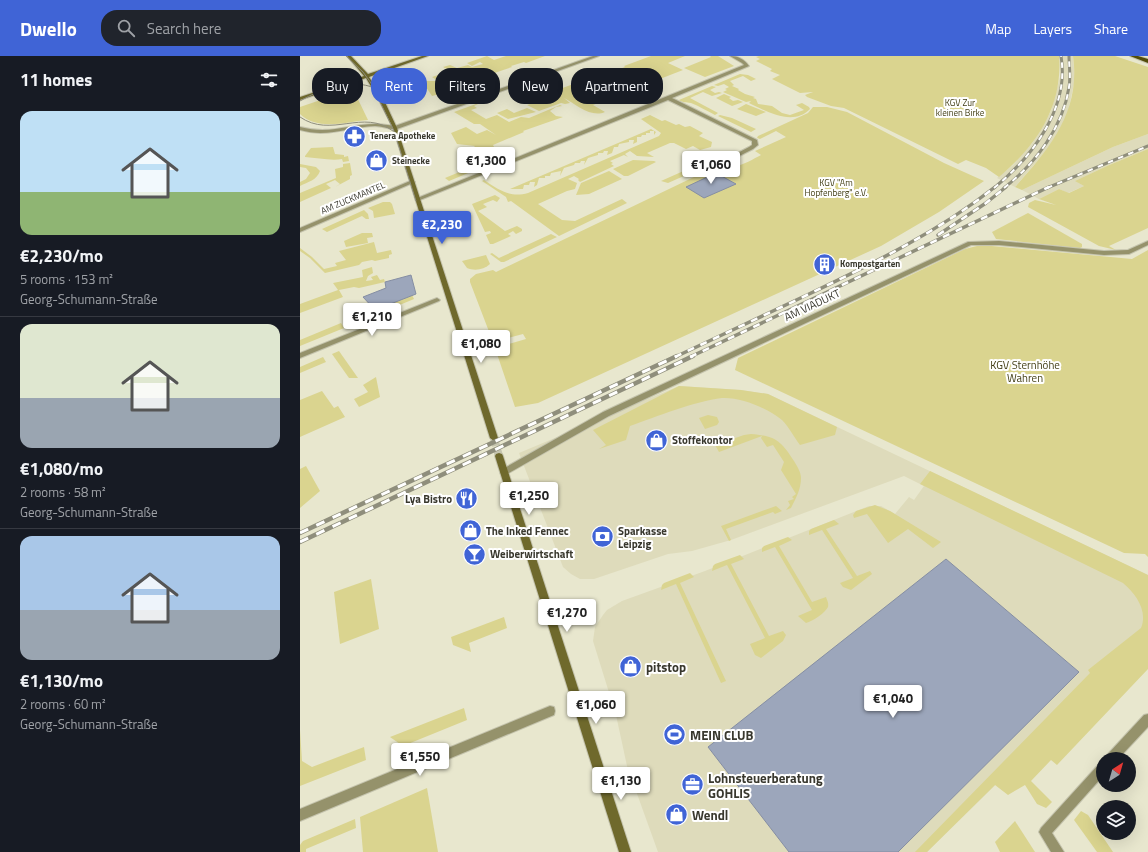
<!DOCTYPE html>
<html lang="en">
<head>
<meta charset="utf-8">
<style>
	body { margin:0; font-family:"Titillium Web",sans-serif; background:#20242c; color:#f1f3f6; height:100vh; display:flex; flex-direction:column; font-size:15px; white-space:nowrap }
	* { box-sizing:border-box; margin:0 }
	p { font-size:13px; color:#9ea1a6 }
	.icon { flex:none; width:22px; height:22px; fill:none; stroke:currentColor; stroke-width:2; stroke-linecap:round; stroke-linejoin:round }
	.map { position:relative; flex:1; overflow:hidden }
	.sheet { display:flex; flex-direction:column; background:#171b24; width:300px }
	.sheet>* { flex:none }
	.guide { position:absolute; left:12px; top:12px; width:380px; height:36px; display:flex; gap:8px }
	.needle { width:26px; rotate:37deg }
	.fabs { position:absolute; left:796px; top:696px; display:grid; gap:8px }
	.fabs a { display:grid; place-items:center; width:40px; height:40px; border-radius:50%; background:#171b24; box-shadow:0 4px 16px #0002; font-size:20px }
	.price { position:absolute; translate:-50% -34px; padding:0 9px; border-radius:4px; background:#fff; color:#222; font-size:13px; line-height:26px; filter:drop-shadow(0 1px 2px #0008) }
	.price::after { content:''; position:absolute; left:50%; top:24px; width:12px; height:9px; margin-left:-6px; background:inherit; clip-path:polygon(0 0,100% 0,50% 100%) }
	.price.selected { background:#4064d6; color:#fff }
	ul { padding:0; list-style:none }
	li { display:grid; align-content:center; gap:8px; height:212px; padding:0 20px }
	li+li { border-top:1px solid #363941 }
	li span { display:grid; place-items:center; height:124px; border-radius:12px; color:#555 }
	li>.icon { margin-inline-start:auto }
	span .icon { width:72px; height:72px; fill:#fffc; stroke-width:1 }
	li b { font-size:17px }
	h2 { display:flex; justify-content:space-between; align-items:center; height:48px; padding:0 20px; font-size:17px }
	.pill { padding:0 14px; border-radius:16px; background:#171b24; box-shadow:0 4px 16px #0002; font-size:14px; line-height:36px }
	.pill.selected { background:#4064d6; color:#fff }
	header { display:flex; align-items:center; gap:24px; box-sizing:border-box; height:56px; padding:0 20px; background:#4064d6; color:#fff }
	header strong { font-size:19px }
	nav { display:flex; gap:22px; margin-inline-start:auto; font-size:14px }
	.search { width:280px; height:36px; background:#20242c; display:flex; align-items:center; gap:10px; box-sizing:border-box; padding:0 14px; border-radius:16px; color:#9ea1a6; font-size:15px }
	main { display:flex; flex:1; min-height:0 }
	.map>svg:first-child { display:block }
	.built { fill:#dedbbb }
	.green { fill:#dad48f }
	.building { fill:#9ca6bb; stroke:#858ea3 }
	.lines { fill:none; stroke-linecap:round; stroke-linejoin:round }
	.secondary-tunnel { stroke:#c5c4ae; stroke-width:8; stroke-dasharray:8 4; stroke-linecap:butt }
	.street-casing { stroke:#c5c4ae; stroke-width:2 }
	.secondary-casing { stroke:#c5c4ae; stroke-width:2 }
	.primary-casing { stroke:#c5c4ae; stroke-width:2 }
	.street { fill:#95926b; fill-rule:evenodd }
	.secondary { fill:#6f692c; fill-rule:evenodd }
	.primary { fill:#524c09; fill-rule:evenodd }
	.tram { stroke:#8f8e7c; stroke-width:1 }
	.rail-far2-casing { stroke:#8f8e7c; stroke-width:3 }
	.rail-far1-casing { stroke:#8f8e7c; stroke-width:3.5 }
	.rail-casing { stroke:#8f8e7c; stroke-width:4.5 }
	.rail-far2 { stroke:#fff; stroke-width:2; stroke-dasharray:5.5; stroke-linecap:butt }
	.rail-far1 { stroke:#fff; stroke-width:2.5; stroke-dasharray:7; stroke-linecap:butt }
	.rail { stroke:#fff; stroke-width:3; stroke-dasharray:9; stroke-linecap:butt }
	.labels { text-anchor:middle; stroke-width:4; stroke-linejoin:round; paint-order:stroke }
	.far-park-label { font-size:9px; fill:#413d14; stroke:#fff }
	.far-poi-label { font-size:9px; font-weight:bold; fill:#39382e; stroke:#fff; text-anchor:start }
	.far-street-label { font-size:9px; fill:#39382e; stroke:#fff }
	.street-label { font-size:11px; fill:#39382e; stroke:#fff }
	.park-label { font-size:11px; fill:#413d14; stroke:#fff }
	.poi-label { font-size:11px; font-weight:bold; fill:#39382e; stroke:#fff; text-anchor:start }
	.near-poi-label { font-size:13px; font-weight:bold; fill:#39382e; stroke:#fff; text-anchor:start }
</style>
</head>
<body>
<header>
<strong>Dwello</strong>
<div class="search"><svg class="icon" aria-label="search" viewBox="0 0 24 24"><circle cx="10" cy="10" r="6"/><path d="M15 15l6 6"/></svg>Search here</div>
<nav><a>Map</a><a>Layers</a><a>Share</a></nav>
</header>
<main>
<section class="sheet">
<h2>11 homes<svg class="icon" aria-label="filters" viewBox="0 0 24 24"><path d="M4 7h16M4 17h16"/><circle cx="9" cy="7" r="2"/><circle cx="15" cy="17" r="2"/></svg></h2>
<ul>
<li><span style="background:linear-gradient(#bfe0f5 65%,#8fb573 0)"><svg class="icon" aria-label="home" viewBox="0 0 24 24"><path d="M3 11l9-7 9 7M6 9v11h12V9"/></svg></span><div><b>€2,230/mo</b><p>5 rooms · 153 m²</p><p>Georg-Schumann-Straße</p></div></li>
<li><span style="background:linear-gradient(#dfe7d0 60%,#9aa5b1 0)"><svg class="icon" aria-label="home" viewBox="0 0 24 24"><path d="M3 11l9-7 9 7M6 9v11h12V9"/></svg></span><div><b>€1,080/mo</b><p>2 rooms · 58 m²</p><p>Georg-Schumann-Straße</p></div></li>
<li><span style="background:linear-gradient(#a9c7e8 60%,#9aa5b1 0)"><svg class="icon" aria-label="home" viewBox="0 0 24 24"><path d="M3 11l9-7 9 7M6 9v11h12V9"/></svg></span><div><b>€1,130/mo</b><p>2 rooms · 60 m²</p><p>Georg-Schumann-Straße</p></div></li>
</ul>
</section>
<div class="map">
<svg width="848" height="796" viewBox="0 0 848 796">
	<rect width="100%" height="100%" fill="#e8e7ce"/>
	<g class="built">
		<path d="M759,0h14l2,23 -7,33 -9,20 -13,19 -31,36 -18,-9 16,-13 20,-23 18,-31 9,-34z"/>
		<path d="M848,78v15l-41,17 -31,15 8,5 -16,7 -9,-4 -20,10 -17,-9 91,-43z"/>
		<path d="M379,330l62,4 27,4 380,181v60l-221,217h-269l-31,-86 -11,-51 -23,-74 2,-14 8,-12 4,-5 15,-9 83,-30 164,-65h12l14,8 14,-17 5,3 10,-14 -20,-10 -173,64 -39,11 -24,3 -74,25h-14l-9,-5 -8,-7 -44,-114z"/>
	</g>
	<g class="green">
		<path d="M187,0l7,4 12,-4h39l-19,7 -2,-1 -13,4 1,1 -56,19 15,10 -15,5 -13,-8 -11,3 -10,-15h16l-6,-4 18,-6 -7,-4 7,-2 7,3 11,-3 4,2 11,-3 -3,-2 -8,4 -5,-3z"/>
		<path d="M351,0h34l-17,7 15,7 -90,35 12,7c-14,6 -28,-7 -41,-14l6,5 -5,1 -4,-1 -22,8 -12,-6 14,-5 -2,-2 10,-4 -15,-8 -16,6 -3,-2 21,-7 5,2 3,-1 13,6 55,-20 2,1 11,-4 -1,-1z"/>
		<path d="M410,0h8l16,10 -29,11 -21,-9 27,-11z"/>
		<path d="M459,0h300c4,51 -23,90 -60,121l-13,-9 -20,-8 -8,4 -114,-56 -13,-2 -24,-9 -2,-2 8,-3 -13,1 -28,-14 8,-4 -10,-4 2,-2 -16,-8 4,-2 -4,-2z"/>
		<path d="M773,0h42l33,11v67l-35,13 -91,43 -7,-3c35,-39 66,-76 58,-131z"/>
		<path d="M440,18l8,1 8,4 -5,2 -8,-5 -13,5 4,4 -2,1 7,3 -1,1 7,4 10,3 -2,1 3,1 2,5 14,2 10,7 8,2 14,-5 -8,-5 6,-2 7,4 1,2c-17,18 -44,2 -61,-6l2,-2 -5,1 -23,-10 4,-2 -2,-1 4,-2 -5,-3 -6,2 -4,-1z"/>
		<path d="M412,30l4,1 -6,3 5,3 4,-1 3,1 -10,3 -9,-4 -13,6 28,15 -3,2c-8,-4 -16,-9 -24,-12 -5,-1 -8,0 -12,-3z"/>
		<path d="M47,35h7l14,29c-23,2 -50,11 -68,-6v-7z"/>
		<path d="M424,38l7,3 -2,1 4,3 5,-1 5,2 -11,4 -16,-8z"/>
		<path d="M176,48h2l-4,2 3,2 -6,2 15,9 11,-4 12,7 12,-5 8,1 31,-13 2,1 -6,1 -6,4 6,5 7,1 -40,14 1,1 -31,13 2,4 7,3 -10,4 -10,-6 -11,5 -2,-3 6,-6 -18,-2 -6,-11 15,-6 11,7 10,-4 9,5 -16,-11h-6l-20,-12z"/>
		<path d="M446,48l20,8 -10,4 -19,-7z"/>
		<path d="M513,51h14l20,5 97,51 40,18 -45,31 -58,34 -343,157 -23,4 -20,-59 31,-9 -3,-5 -30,8 -23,-60v-3l6,-5 17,-4 3,2 198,-95 9,-3 6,1 21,-10c8,4 23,-6 31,-10l-6,-4 31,-14 -10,-6 -16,8 -3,-1 1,-2 50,-23z"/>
		<path d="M227,52l9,4 -28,7 -11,-6 10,-4 7,4z"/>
		<path d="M350,59l12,6 3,-1 11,5 3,-1 6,3 5,-1 13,7 -4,3 13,6 -1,5 -11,3 -7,-4 -7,3 -12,-6h-4l-23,10 7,4 -17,-1 -7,-5 -5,3 3,3 -4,-2 -14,6 3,2 -2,1 3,2 -34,16 -2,-2 1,-1 -5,-3 -6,3 9,4 -2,6 -8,2 -29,13 24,16 13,1 47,-22 5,4 -68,33 -48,-35 -3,1 -2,-5 -24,-16 2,-1c15,10 26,18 44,13l131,-57 2,-3 -20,-14z"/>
		<path d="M420,59l12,3 24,11 -5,3 -33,-16z"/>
		<path d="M351,73l5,3 -2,3v-4h-4v2h-4v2h-4l-1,2h-4v5l-4,2 1,-4h-5v2l-10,2 -1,3h-4l-2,6 -5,2 1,-4h-4l-1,2h-5v2l-10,3 -4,7 1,-4h-4l-1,2h-5l-1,2 -10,3 -4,8 1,-5 -10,2 -1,3h-5v2h-6l-2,7 -3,2 1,-5h-5l-1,3h-5l-1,4h-13z"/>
		<path d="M33,91l2,7 9,1v2l4,-1 1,5 -6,1 -1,-3c-10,2 -25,-1 -37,-2v-1l6,-8z"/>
		<path d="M848,93v79l-39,18 7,4 -17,-4 -71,-39 1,-4 6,-3 21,5 -17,-6 20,-10 10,4 15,-7 -9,-5 32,-15z"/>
		<path d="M333,104l21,1 2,1 -28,14h-4l-11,-7z"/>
		<path d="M50,107l2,12 -2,1v3l-15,8 5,-3 -5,-4 -9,4 5,4 -31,14v-9l36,-15 -1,-9 8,-2v-3z"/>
		<path d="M181,107l4,3 -36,15 -4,-3z"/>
		<path d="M0,108l16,3 4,4c-3,9 -12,11 -20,15v-4l6,-3 4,-6 -4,-5 -6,-1z"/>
		<path d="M388,113l5,3 -25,11 -7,-2z"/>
		<path d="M309,115l13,8 -33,15 -13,1 5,-12z"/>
		<path d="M195,139l5,3 -3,4 -4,-2 -10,4 4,3 -9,4 27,20 12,-5 5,3v2l-6,3 -3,-3 -5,3 3,2 -18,8h-3l-4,-9 5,-2 -1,-2 -5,1 -13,-28z"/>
		<path d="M83,146h7l2,2 3,10 -21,4 -1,-7 -5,-3z"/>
		<path d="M64,154l4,4 1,5h-3l-4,-3 -35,16 -5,-3z"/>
		<path d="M728,157l54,31v3l-2,1 -84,-9 -4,-7z"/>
		<path d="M62,177h10l1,4 -6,1 1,5 -22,4 -2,-6z"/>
		<path d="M251,178l6,3 -53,25h-3l-11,-8 2,-1 7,5z"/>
		<path d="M74,186l3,11 14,-3 1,4 -3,1v3l-14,3 -3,-1 -10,2 -3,3 -34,8 -15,-15 -10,-7v-3l12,9 12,12 13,-3 -2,-3 11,-3 -7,-9z"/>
		<path d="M681,189l151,14 16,-9v307l-3,-3 -21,-1 -389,-183 3,-12 227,-109z"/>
		<path d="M186,199l4,9c-6,6 -16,7 -23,4l-5,-7z"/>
		<path d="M72,211l1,6 -5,3 -2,5 7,-1 -2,-3 6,-2 3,5 4,-1 1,3 -26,6 -5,-1 -15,3 4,7 -43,16v-9l38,-14 -5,-7 30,-6 -1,-7z"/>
		<path d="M112,239l2,4 -36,15 -3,-4z"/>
		<path d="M41,267l3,5 -44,18v-6z"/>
		<path d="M39,295l19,27h-9l-17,-24z"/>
		<path d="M23,301l3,5 -26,11v-6z"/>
		<path d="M76,321l4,20 -21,10 -5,-8 14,-7 -5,-7z"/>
		<path d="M379,330l62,4 27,4 69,33 -2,8 -35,10c-6,-8 -11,-18 -18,-25 -15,-12 -41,-23 -60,-22 -27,3 -66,19 -92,28l-4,14 -27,9 7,-4 -13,-15z"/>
		<path d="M22,335l12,17 4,-2 7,11 -45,20v-37z"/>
		<path d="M408,359l9,2 2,5 -2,3 -12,4 -6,-11z"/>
		<path d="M451,378c25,2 30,7 43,27 3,5 7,11 7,17 0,11 -5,20 -10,30l-5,2 4,-5 -2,-4 6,-2 -2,-2 4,-3 -15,-24 3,-8 -11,-17 -6,2 -6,-9 1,-2 -43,16 -4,-7 29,-10z"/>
		<path d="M6,410l14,25 -20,17v-39z"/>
		<path d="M630,415l218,104v94l-91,96 -6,-5 -20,21 21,21 -6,6 -9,-4 -12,-19 -17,10 -13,-10 -68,67h-12l175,-179 -2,-3 53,-42c7,-17 -5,-34 -18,-45l-203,-99z"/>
		<path d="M575,449l15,6 51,31 -8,6 -25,-19 -20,14 -21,-29 -13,4 -1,-3 3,-4z"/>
		<path d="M476,450l6,5 -7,3 -2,-2 -47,17 5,11 -2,1 -8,-15z"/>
		<path d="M534,464l5,4 -13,5 31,47 13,-5 2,3 -21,16 -8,-3 -3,-4 13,-5 -31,-48 -13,5v-4l2,-2z"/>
		<path d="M488,481l4,3 -13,6 33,56 14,-5c1,3 3,6 2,10 -3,6 -15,14 -22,16l-8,-7 14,-6 -37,-63 -13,5v-4l2,-2z"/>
		<path d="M440,499l4,4 -13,5 38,72 14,-5 3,4 -3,6 -22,17 -6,-3 -5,-11 15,-6 -38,-73 -15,6 1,-5 2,-2z"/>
		<path d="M390,517l4,4 -14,6 46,98 -5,2 -45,-99 -15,6 1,-5 2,-2z"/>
		<path d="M71,523l8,50 -39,15 -6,-52z"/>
		<path d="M204,561l3,11 -38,15 2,9 -18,-7 -2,-8z"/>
		<path d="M164,652l3,12 -64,26 -13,-9z"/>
		<path d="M0,674l2,31 10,6 52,-20 2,13 -66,26z"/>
		<path d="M127,732l11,64h-75l-3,-35z"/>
		<path d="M781,755l7,4 25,37h-16l-23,-32z"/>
		<path d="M55,763l1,9 -50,21v3h-6v-7l3,-4z"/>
		<path d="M715,765l20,31h-35l-5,-10z"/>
	</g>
	<g class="building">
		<path d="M416,117l20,11 -32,14 -18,-11z"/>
		<path d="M111,219l5,19 -41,16 -12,-13 23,-9 -1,-6z"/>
		<path d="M646,503l133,113 -181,180h-109l-81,-105z"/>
	</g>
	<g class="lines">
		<path class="secondary-tunnel" d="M194,382l5,18"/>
		<defs>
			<g id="street">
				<path d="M293,0h6l-202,73c-7,1 -15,-3 -22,-3 -27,1 -48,12 -75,4v-3c31,8 47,-3 76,-3 6,0 12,1 19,2z"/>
				<path d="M430,0c8,0 14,3 19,10l-77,32 85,42 1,5 -5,4 -39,20 -5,-1 40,-21 3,-2v-4l-84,-41 -248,100 -5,-1 329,-134 -2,-2z"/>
				<path d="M110,125l5,1 -115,50v-4z"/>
				<path d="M699,185l105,10 24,-1 20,-9v4l-19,9 -25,1 -105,-10h-28l-362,171 -102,58h-6l-1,-2 1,-2 102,-58 365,-170z"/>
				<path d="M137,242l3,2 -1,1 -139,57v-5z"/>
				<path d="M250,650l4,1 1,4 -1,4 -254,106v-12z"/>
				<path d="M848,658v13l-30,32h-12l1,-4 37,-40z"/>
				<path d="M803,707v13l-51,57 12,19h-13l-12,-20 2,-4 58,-64z"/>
			</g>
			<g id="secondary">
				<path d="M47,0h4l17,18 54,-18h6l-59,21 14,21 14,30 101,310 -1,2 -3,1 -4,-3 -97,-310 -15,-30 -12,-20 -66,22v-3l64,-21z"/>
				<path d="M199,397l3,1 1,2 128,396h-12l-124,-396 1,-2z"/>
			</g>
			<path id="primary" d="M830,0h8l10,3v4z"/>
		</defs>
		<use href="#street" class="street-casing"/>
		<use href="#secondary" class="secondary-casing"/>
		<use href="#primary" class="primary-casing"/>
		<use href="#street" class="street"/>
		<use href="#secondary" class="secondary"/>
		<use href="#primary" class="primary"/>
		<g class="tram">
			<path d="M46,0l17,16 8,11 23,48 22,70"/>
			<path d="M0,45c23,-13 49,-23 75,-13"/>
			<path d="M0,61c31,22 63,-9 93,14"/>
		</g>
		<defs>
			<g id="rail-far2">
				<path d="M694,132c38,-31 76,-80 67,-132"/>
				<path d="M704,132c32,-25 59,-61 65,-101 2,-10 0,-21 0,-31"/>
				<path d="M747,132l101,-42"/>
			</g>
			<g id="rail-far1">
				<path d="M638,179l48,-32 20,-16"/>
				<path d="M375,301c44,-21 88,-41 132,-62 65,-31 131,-63 188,-108"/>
				<path d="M390,301l359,-170"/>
			</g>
			<g id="rail">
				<path d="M0,477l377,-177"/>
				<path d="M0,486l393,-186"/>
			</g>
		</defs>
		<use href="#rail-far2" class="rail-far2-casing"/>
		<use href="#rail-far1" class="rail-far1-casing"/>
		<use href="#rail" class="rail-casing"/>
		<use href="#rail-far2" class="rail-far2"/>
		<use href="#rail-far1" class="rail-far1"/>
		<use href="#rail" class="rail"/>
	</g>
	<defs>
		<symbol id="pharmacy-disc" viewBox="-11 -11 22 22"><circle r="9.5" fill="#4064d6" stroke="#fff"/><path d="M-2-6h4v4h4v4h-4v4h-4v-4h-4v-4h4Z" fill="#fff"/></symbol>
		<symbol id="shop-disc" viewBox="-11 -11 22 22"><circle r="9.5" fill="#4064d6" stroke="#fff"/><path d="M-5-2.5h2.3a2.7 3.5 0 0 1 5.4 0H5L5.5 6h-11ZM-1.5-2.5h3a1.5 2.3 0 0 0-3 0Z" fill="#fff"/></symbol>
		<symbol id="building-disc" viewBox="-11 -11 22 22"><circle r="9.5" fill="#4064d6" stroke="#fff"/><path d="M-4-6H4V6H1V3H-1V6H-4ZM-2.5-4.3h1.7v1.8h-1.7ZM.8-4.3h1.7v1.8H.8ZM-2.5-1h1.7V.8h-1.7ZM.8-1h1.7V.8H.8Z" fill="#fff"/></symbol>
		<symbol id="restaurant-disc" viewBox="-11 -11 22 22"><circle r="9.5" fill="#4064d6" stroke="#fff"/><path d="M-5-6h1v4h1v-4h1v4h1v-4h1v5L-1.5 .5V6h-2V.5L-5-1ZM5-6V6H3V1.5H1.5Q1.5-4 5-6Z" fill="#fff"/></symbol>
		<symbol id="bank-disc" viewBox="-11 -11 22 22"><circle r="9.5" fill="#4064d6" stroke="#fff"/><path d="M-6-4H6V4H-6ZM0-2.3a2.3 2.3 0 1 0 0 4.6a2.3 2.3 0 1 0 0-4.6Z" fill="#fff"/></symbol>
		<symbol id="bar-disc" viewBox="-11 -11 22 22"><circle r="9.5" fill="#4064d6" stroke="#fff"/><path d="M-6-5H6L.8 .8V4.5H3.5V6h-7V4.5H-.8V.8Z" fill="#fff"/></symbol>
		<symbol id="stadium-disc" viewBox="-11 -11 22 22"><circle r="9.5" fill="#4064d6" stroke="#fff"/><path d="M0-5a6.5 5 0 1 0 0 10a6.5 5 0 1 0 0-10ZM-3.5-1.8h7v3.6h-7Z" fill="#fff"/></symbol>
		<symbol id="office-disc" viewBox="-11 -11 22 22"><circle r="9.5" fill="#4064d6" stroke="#fff"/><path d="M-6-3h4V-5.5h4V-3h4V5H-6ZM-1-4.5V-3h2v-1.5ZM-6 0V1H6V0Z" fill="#fff"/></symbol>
	</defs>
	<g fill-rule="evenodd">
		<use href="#pharmacy-disc" x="42" y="68" width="25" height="25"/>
		<use href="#shop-disc" x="64" y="92" width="25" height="25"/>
		<use href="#building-disc" x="512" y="196" width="25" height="25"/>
		<use href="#shop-disc" x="344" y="372" width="25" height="25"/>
		<use href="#restaurant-disc" x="154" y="430" width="25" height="25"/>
		<use href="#shop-disc" x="158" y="462" width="25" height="25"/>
		<use href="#bank-disc" x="290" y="468" width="25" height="25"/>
		<use href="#bar-disc" x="162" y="486" width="25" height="25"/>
		<use href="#shop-disc" x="318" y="598" width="25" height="25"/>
		<use href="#stadium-disc" x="362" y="666" width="25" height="25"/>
		<use href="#office-disc" x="380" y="716" width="25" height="25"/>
		<use href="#shop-disc" x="364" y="746" width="25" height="25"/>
	</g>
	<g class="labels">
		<g class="far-park-label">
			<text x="660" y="50">KGV Zur<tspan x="660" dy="10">kleinen Birke</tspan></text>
			<text x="536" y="130">KGV "Am<tspan x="536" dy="10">Hopfenberg" e.V.</tspan></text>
		</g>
		<g class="far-poi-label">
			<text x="70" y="83">Tenera Apotheke</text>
			<text x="92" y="108">Steinecke</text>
			<text x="540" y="211">Kompostgarten</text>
		</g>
		<g class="far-street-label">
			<text transform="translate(53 142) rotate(-23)" y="3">AM ZUCKMANTEL</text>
		</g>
		<g class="street-label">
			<text transform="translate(512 249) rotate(-25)" y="4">AM VIADUKT</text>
		</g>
		<g class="park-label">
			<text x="725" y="313">KGV Sternhöhe<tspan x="725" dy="13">Wahren</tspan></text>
		</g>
		<g class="poi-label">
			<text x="372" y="388">Stoffekontor</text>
			<text x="152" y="447" text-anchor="end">Lya Bistro</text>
			<text x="186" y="479">The Inked Fennec</text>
			<text x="318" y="479">Sparkasse<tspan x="318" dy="13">Leipzig</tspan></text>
			<text x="190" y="502">Weiberwirtschaft</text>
		</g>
		<g class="near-poi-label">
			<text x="346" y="616">pitstop</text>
			<text x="390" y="684">MEIN CLUB</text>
			<text x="408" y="727">Lohnsteuerberatung<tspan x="408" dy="15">GOHLIS</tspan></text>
			<text x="392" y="764">Wendl</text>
		</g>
	</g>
</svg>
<div class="fabs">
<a><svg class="needle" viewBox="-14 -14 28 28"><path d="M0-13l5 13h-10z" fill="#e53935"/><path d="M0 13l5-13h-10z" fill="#9ea1a6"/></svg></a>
<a><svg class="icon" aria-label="layers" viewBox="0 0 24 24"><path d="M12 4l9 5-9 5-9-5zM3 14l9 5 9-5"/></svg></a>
</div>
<b class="price" style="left:186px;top:125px">€1,300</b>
<b class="price" style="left:411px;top:129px">€1,060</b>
<b class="price selected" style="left:142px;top:189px">€2,230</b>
<b class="price" style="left:72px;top:281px">€1,210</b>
<b class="price" style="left:181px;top:308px">€1,080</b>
<b class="price" style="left:229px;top:460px">€1,250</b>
<b class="price" style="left:267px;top:577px">€1,270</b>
<b class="price" style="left:593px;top:663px">€1,040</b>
<b class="price" style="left:296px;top:669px">€1,060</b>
<b class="price" style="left:120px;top:721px">€1,550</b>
<b class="price" style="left:321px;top:745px">€1,130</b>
<div class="guide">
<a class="pill">Buy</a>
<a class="pill selected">Rent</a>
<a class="pill">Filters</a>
<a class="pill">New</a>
<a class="pill">Apartment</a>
</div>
</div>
</main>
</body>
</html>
